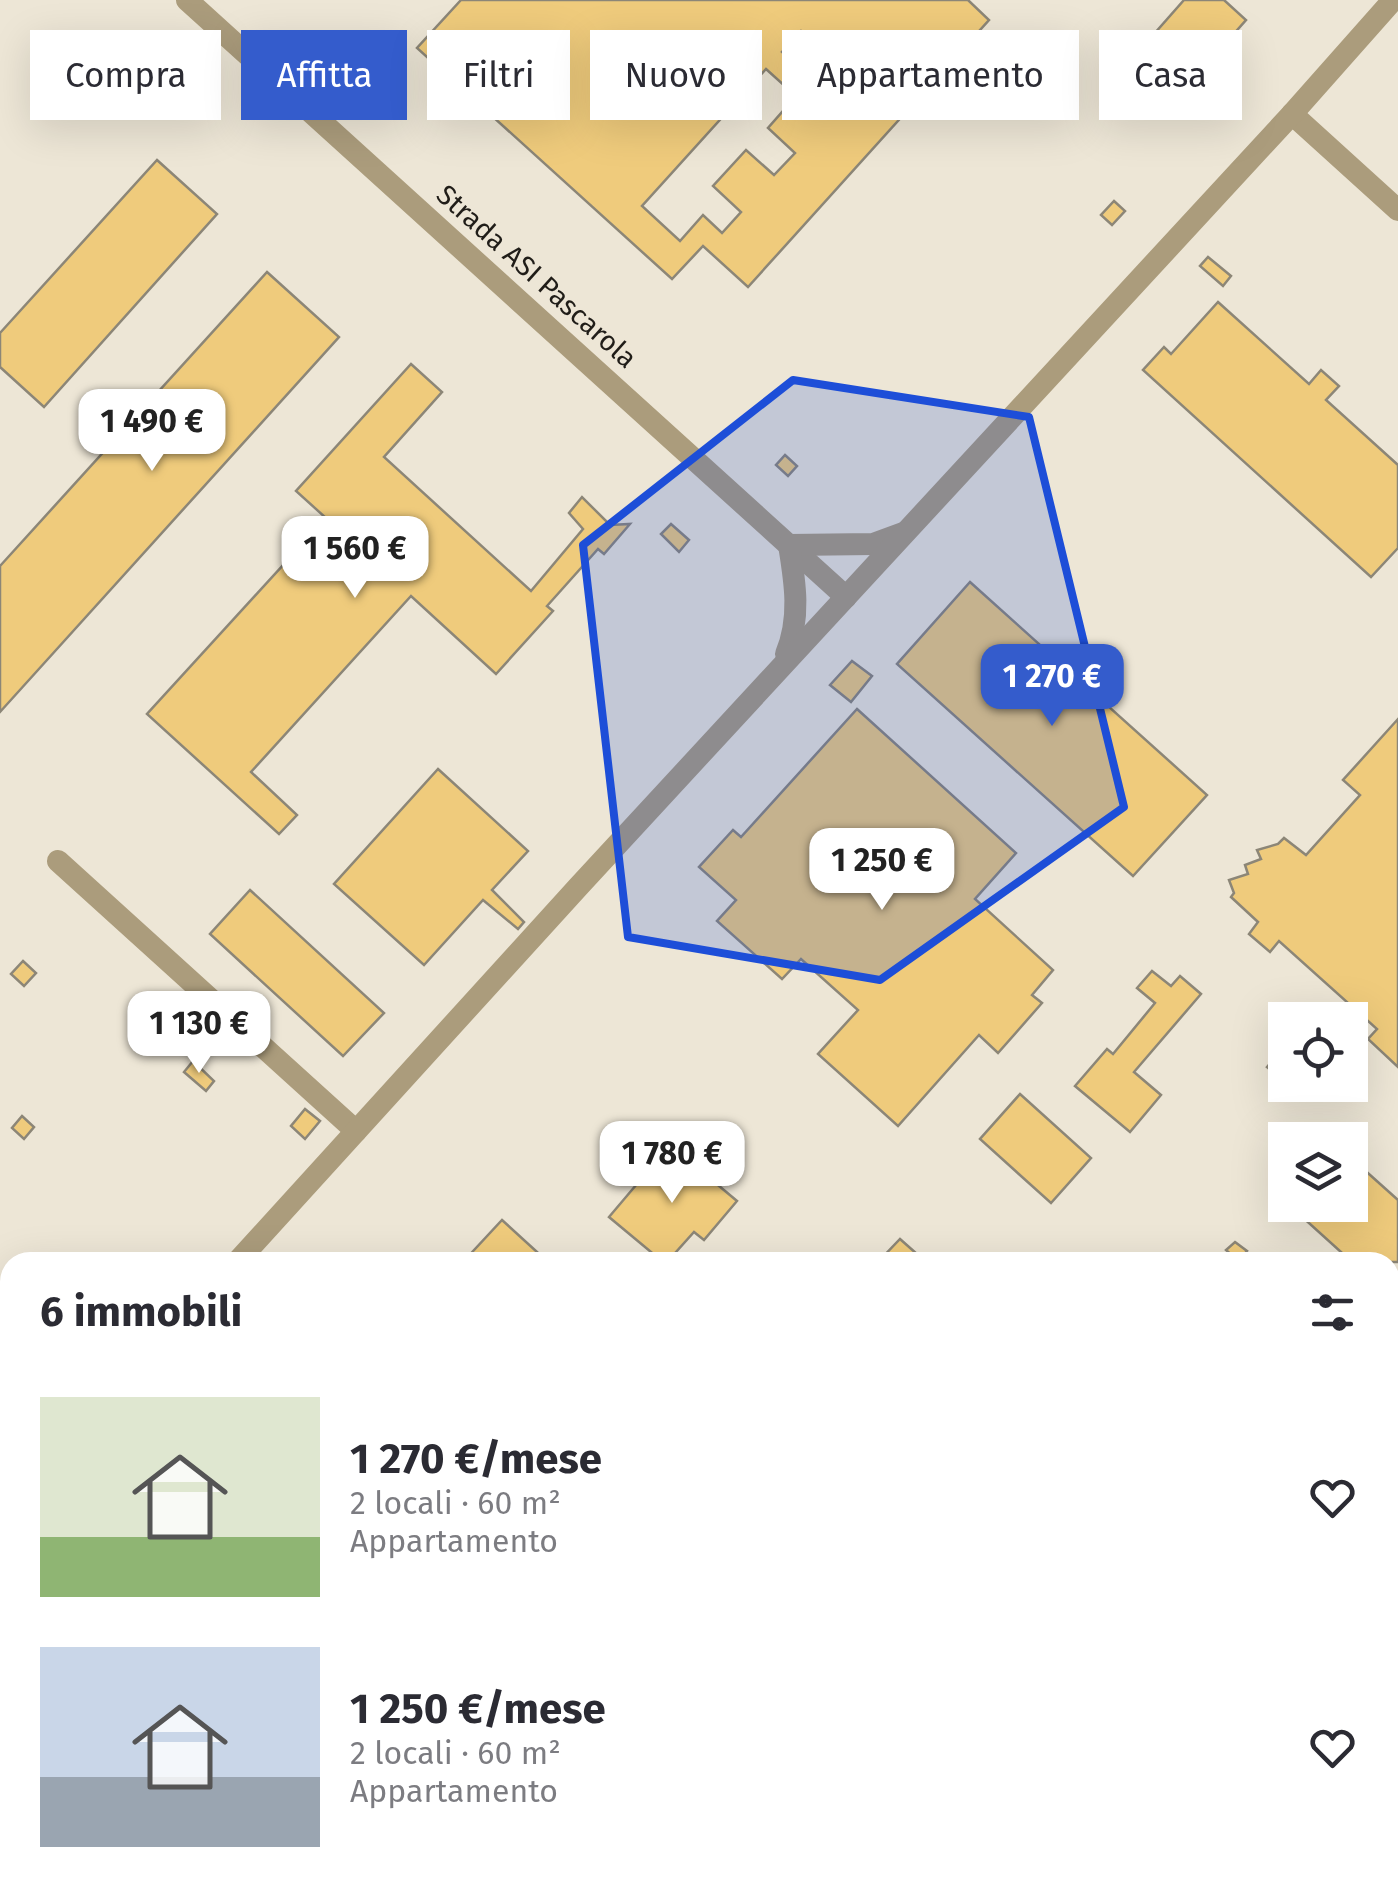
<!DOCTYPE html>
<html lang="it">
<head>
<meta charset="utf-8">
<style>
	body { margin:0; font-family:"Fira Sans",sans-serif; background:#f2f2f3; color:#2b2b33; height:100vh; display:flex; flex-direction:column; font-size:38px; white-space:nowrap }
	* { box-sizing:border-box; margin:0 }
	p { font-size:32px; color:#7c7c81 }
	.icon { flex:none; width:55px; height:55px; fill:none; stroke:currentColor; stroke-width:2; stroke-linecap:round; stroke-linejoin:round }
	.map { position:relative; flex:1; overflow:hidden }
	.panel { position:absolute; left:0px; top:1252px; width:1400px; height:642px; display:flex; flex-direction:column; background:#fff; border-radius:30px 30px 0 0; box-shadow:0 10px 40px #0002 }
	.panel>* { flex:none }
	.banner { position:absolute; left:30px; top:30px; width:1340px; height:90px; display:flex; gap:20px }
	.tools { position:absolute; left:1268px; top:1002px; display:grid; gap:20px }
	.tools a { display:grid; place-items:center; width:100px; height:100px; border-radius:0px; background:#fff; box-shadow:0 10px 40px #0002; font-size:50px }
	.price { position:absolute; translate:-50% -85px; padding:0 22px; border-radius:20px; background:#fff; color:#222; font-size:32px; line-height:65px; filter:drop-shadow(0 2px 5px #0008) }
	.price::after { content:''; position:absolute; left:50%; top:60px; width:30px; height:22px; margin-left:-15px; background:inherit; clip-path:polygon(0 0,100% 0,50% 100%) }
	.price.selected { background:#345ccc; color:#fff }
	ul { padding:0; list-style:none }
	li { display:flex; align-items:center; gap:30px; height:250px; padding:0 40px }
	li span { display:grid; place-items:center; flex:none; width:280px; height:200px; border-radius:0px; color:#555 }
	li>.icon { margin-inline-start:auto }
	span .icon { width:120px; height:120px; fill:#fffc; stroke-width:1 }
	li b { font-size:42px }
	h2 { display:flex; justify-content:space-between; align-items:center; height:120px; padding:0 40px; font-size:42px }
	.chip { padding:0 35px; border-radius:0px; background:#fff; box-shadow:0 10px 40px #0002; font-size:35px; line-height:90px }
	.chip.selected { background:#345ccc; color:#fff }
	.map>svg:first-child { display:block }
	.building { fill:#efcb7c; stroke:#8c8677; stroke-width:2.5; fill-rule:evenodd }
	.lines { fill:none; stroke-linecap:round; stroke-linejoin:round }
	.minor { stroke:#ab9c7c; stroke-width:22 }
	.marked { fill:#1d4ed8; fill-opacity:0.2; stroke:#1d4ed8; stroke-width:8; stroke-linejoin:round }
	.labels { text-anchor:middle; stroke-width:9; stroke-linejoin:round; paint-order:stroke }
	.street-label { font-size:28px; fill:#201d18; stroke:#ede6d6 }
</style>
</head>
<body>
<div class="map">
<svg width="1398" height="1893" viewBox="0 0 1398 1893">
	<rect width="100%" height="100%" fill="#ede6d6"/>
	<g class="building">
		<path d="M461,0h507l21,20 -241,267 -45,-41 -31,33 -255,-231zM801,31l30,27 -19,21 -30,-27zM766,69l30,27 -28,32 27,25 -21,22 -28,-25 -33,36 28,26 -19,21 -19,-18 -23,26 -38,-35z"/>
		<path d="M1184,0h40l22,20 -84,95 -15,-14 7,-8 -29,-26z"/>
		<path d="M121,82l10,8 -13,16 -10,-8z"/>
		<path d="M157,160l60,54 -173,193 -44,-40v-34z"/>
		<path d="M1114,201l11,10 -13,14 -11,-10z"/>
		<path d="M1208,257l23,19 -8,10 -23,-20z"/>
		<path d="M267,272l72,65 -339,375v-146z"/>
		<path d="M1218,302l91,82 12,-14 18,16 -13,14 72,65v83l-27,29 -228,-207 21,-23 7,7z"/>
		<path d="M411,364l31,28 -58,65 147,134 52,-62 -14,-16 13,-16 28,28 20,-1 -26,30 -6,-5 -51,57 6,5 -57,63 -85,-78 -160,176 46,43 -18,19 -132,-120 179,-196 -30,-27z"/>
		<path d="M785,455l12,11 -9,10 -12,-11z"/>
		<path d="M671,524l18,16 -10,12 -18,-18z"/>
		<path d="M970,582l237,213 -74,81 -236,-212z"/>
		<path d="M852,661l20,15 -21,26 -21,-17z"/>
		<path d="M857,709l159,144 -41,46 78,71 -21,25 10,8 -44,50 -19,-18 -81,91 -80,-72 40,-44 -57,-51 -19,20 -65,-58 19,-21 -37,-33 34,-37 8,7z"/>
		<path d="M1398,719v348l-30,-28 9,-10 -98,-88 -9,11 -21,-18 9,-12 -27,-25 3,-4 -5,-13 19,-6 -3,-9 16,-6 -4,-9 21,-6 6,-6 22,17 54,-60 -17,-15z"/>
		<path d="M438,769l90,82 -36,39 32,32 -6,7 -35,-29 -59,65 -90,-81z"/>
		<path d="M250,890l134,123 -41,43 -133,-122z"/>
		<path d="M23,961l13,12 -12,13 -13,-12z"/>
		<path d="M1152,971l19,15 9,-10 21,18 -67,78 27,23 -31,37 -55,-46 32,-37 6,5 42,-51 -18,-15z"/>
		<path d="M1285,1046v36l-18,-15z"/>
		<path d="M193,1061l21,20 -8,10 -22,-19z"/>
		<path d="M1020,1094l71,64 -40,45 -71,-64z"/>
		<path d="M305,1109l15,12 -15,18 -14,-13z"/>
		<path d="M22,1116l12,11 -10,12 -12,-11z"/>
		<path d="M670,1145l67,56 -33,39 -10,-8 -27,30h-4l-54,-45z"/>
		<path d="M1350,1157l48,43v62h-46l-63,-57h61z"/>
		<path d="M502,1220l46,42h-85z"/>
		<path d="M900,1239l26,23h-48z"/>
		<path d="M1235,1242l12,9 -9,10 -12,-11z"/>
	</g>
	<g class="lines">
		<g class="minor">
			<path d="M187,0l659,597"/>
			<path d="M1292,114l106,96"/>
			<path d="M789,545l84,-1 30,-11"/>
			<path d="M786,654c15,-36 9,-72 3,-109"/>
			<path d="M58,861l298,270"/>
			<path d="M237,1262l342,-376 713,-772 101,-114"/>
			<path d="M0,1558l10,-14"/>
			<path d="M1390,1864l8,-9"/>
			<path d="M1364,1893l7,-8"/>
		</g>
	</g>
	<path class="marked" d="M793,380l236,37 95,390 -244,173 -252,-43 -45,-392z"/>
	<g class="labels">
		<g class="street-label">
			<text transform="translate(537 276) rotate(42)" y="10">Strada ASI Pascarola</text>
		</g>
	</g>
</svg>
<div class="tools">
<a><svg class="icon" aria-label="locate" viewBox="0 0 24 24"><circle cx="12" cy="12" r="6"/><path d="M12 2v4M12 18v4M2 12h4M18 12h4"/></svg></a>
<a><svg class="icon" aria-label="layers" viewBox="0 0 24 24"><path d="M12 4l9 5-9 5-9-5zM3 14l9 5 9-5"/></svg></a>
</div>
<b class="price" style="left:152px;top:474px">1 490 €</b>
<b class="price" style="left:355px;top:601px">1 560 €</b>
<b class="price selected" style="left:1052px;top:729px">1 270 €</b>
<b class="price" style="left:882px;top:913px">1 250 €</b>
<b class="price" style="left:199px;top:1076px">1 130 €</b>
<b class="price" style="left:672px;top:1206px">1 780 €</b>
<div class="banner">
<a class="chip">Compra</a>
<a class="chip selected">Affitta</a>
<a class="chip">Filtri</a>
<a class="chip">Nuovo</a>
<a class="chip">Appartamento</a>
<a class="chip">Casa</a>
</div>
<section class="panel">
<h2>6 immobili<svg class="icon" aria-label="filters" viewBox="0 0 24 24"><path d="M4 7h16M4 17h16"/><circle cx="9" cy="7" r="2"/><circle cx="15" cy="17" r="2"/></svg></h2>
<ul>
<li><span style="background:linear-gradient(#dfe7d0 70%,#8fb573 0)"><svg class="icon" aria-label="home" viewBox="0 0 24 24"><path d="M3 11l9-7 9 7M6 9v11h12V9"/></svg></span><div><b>1 270 €/mese</b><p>2 locali · 60 m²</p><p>Appartamento</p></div><svg class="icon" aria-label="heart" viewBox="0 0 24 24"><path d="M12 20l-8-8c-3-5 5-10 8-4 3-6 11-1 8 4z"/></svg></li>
<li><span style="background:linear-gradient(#c9d6e8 65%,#9aa5b1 0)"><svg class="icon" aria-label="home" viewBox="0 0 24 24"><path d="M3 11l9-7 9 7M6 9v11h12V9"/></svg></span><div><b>1 250 €/mese</b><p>2 locali · 60 m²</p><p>Appartamento</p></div><svg class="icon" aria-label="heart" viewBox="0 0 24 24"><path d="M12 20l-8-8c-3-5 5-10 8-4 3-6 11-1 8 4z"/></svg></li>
</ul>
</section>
</div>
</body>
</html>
